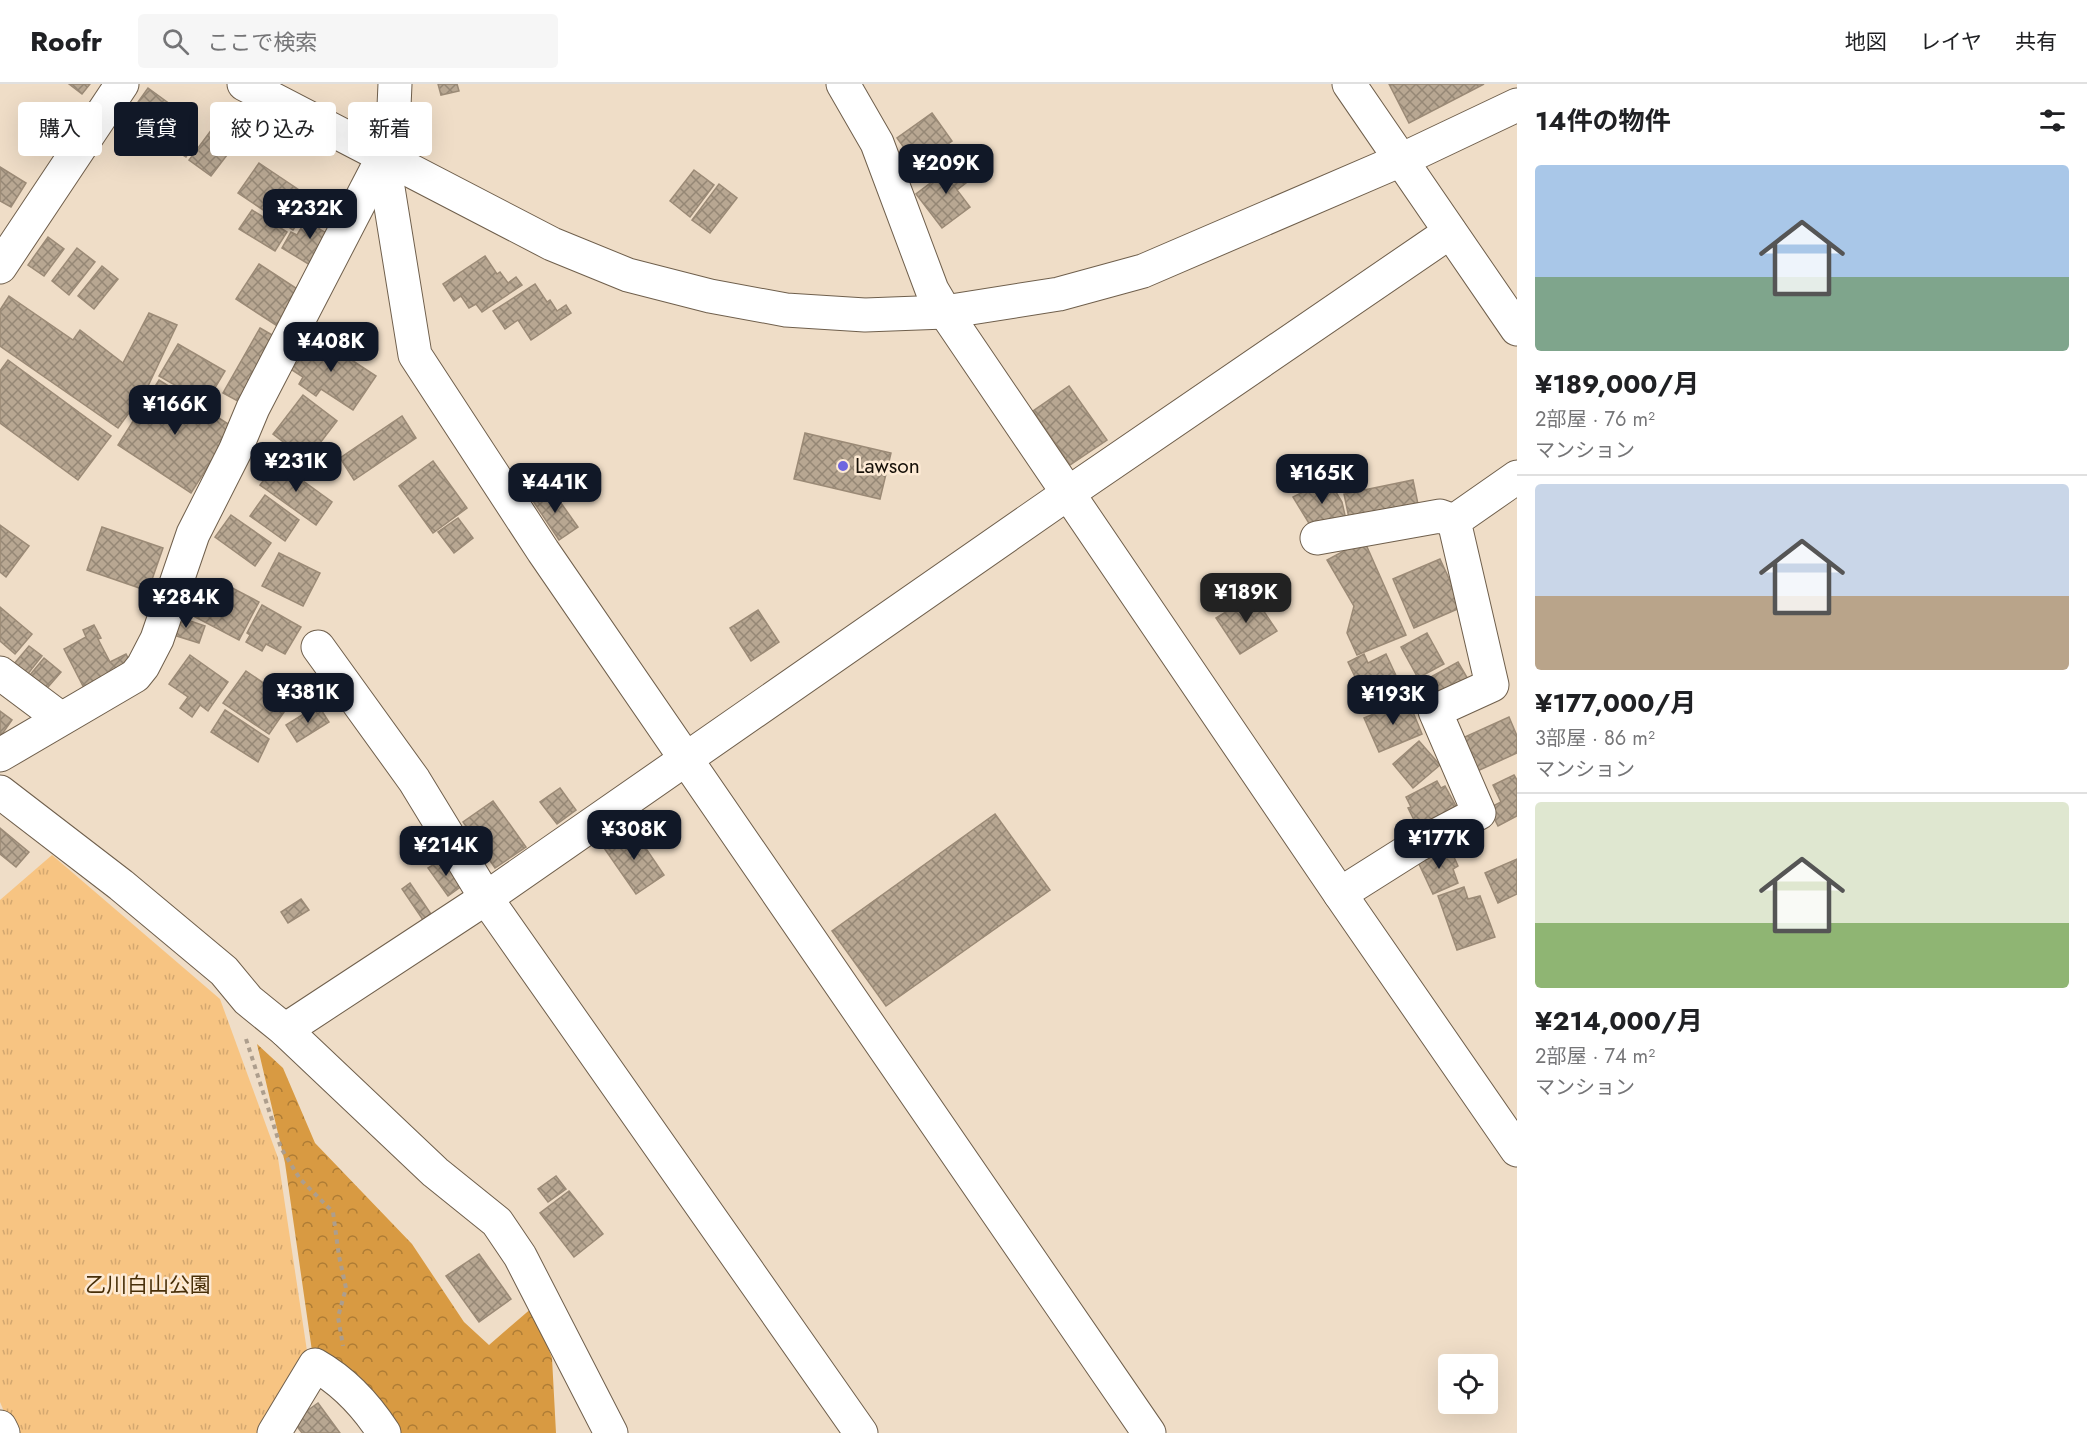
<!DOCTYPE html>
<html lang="ja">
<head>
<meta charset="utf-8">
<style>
	body { margin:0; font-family:Jost,"Noto Sans JP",sans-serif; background:#f6f6f6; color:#202124; height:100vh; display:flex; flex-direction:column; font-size:22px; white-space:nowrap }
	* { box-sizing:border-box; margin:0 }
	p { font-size:20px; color:#757577 }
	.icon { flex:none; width:33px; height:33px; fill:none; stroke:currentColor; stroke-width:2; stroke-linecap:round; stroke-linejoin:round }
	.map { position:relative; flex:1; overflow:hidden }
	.details { display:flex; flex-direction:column; background:#fff; width:570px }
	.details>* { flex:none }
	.hud { position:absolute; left:18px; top:18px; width:570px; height:54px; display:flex; gap:12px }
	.buttons { position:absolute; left:1438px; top:1270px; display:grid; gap:12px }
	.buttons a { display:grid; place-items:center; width:60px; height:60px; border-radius:6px; background:#fff; box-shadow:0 6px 24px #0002; font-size:30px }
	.price { position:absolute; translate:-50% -51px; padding:0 14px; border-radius:12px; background:#111827; color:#fff; font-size:20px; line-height:39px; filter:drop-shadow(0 2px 3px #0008) }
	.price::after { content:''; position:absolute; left:50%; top:36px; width:18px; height:14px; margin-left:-9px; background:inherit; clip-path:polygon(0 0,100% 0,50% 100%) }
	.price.selected { background:#222; color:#fff }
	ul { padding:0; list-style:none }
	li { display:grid; align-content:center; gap:12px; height:318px; padding:0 18px }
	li+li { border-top:2px solid #e0e0e0 }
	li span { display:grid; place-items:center; height:186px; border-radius:6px; color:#555 }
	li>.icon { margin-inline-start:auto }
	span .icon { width:108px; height:108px; fill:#fffc; stroke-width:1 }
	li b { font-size:26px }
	h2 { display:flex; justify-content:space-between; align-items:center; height:72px; padding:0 18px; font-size:26px }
	.chip { padding:0 21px; border-radius:6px; background:#fff; box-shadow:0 6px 24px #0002; font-size:21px; line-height:54px }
	.chip.selected { background:#111827; color:#fff }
	header { display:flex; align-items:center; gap:36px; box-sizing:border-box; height:84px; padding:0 30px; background:#fff; border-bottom:2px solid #e0e0e0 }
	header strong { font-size:28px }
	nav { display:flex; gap:33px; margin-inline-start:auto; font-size:21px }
	.search { width:420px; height:54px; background:#f6f6f6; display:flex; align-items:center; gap:15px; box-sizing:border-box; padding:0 21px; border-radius:6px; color:#757577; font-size:22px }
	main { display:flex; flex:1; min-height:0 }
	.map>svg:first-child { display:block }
	.grass { fill:url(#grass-tufts) }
	.forest { fill:url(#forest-crowns) }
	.building { fill:url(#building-cross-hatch); stroke:#9b8a76; stroke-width:1.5 }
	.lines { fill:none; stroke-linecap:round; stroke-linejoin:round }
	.minor-casing { stroke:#6f5f4c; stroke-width:35 }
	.path { stroke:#ad9e8d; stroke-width:4; stroke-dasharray:4.5 4.5; stroke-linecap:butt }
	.minor { stroke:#fff; stroke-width:33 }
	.poi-dot { fill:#6e65df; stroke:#fdead4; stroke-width:2 }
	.labels { text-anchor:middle; stroke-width:5; stroke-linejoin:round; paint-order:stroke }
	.poi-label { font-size:21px; fill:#161008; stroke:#fdead4; text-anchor:start }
	.park-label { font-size:21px; fill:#482f08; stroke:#fdead4 }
</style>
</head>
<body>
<header>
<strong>Roofr</strong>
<div class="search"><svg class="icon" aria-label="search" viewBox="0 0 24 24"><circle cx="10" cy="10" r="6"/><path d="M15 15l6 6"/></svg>ここで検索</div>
<nav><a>地図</a><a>レイヤ</a><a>共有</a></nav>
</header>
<main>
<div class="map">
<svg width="1517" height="1349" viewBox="0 0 1517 1349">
	<defs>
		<pattern id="grass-tufts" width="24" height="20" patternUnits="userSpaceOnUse" patternTransform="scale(1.5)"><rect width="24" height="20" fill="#f7c482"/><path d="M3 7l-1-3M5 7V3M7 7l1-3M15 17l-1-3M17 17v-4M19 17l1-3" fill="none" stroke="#d3a76f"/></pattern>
		<pattern id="forest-crowns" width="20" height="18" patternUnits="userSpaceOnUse" patternTransform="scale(1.5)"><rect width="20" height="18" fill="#d89a42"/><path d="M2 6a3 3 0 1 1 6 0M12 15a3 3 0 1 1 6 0" fill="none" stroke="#ae7c35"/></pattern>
		<pattern id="building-cross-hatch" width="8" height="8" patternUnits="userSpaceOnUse" patternTransform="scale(1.5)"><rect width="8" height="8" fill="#b8a792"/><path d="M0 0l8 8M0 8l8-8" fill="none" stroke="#958775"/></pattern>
	</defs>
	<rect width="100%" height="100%" fill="#efddc7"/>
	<path class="grass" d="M52,771l168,144 58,159 29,193 -48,82h-246l-13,-31v-502z"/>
	<path class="forest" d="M257,960l26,24 32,75 97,101 52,78 25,23 44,-38 19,51 4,75h-160l-84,-82 -27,-188z"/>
	<g class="building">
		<path d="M69,0h21l-8,10z"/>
		<path d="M438,0h19l2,7 -18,4z"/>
		<path d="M1389,0h95l-75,39z"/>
		<path d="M148,4l41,30 -20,28 -41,-30z"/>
		<path d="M932,29l20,28 -35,25 -20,-28z"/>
		<path d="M212,45l22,17 -23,30 -22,-16z"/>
		<path d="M185,48l12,8 -11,17 -13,-8z"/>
		<path d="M958,78l13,17 -14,11 13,17 -28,21 -26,-34z"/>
		<path d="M259,79l55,37 -21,30 -55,-37z"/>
		<path d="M0,83l26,16 -15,24 -11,-6z"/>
		<path d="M694,86l20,15 -24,32 -20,-16z"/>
		<path d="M719,100l18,14 -27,35 -18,-13z"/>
		<path d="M313,124l14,8 -8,13 15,8 -19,31 -33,-20 9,-16 6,3z"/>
		<path d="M252,126l35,22 -12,19 -36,-22z"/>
		<path d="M48,153l16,12 -20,27 -16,-11z"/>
		<path d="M77,164l18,14 -26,33 -17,-14z"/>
		<path d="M485,172l12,18 3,-2 8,11 8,-6 6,8 -40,27 -6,-8 -7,4 -8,-12 -7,5 -11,-17z"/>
		<path d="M259,180l49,32 -23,35 -49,-32z"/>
		<path d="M102,182l16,13 -24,30 -16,-13z"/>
		<path d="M535,200l12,18 3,-2 7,11 9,-6 5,8 -40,27 -13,-20 -13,9 -12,-18z"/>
		<path d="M9,212l64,44 7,-10 43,33 26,-50 28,12 -30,63 -29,40 -118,-82v-36z"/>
		<path d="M260,244l21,12 -36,65 -22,-12z"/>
		<path d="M312,250l64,42 -23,34 -32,-21 -5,7 -17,-12 4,-7 -14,-9z"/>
		<path d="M178,260l47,27 -19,32 -47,-27z"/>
		<path d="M8,276l103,76 -33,44 -78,-57v-52z"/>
		<path d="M159,296l74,47 -42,66 -73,-48z"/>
		<path d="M1069,302l38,54 -37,25 -37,-54z"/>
		<path d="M303,311l34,26 -30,39 -34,-26z"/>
		<path d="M402,332l14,22 -62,42 -14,-22z"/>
		<path d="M805,349l86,20 -11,46 -86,-20z"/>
		<path d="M433,377l34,47 -34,25 -34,-47z"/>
		<path d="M277,378l55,40 -16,23 -56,-40z"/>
		<path d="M1328,395l14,23 5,22 -37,1 -17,-28z"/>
		<path d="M1413,396l6,29 -69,14 -6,-29z"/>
		<path d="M551,405l27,38 -19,13 -26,-39z"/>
		<path d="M265,411l34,25 -14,21 -35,-25z"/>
		<path d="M231,431l40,28 -16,23 -40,-29z"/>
		<path d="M458,434l15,20 -19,15 -16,-21z"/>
		<path d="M0,441l29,21 -23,31 -6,-5z"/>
		<path d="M102,443l61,21 -15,43 -61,-21z"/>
		<path d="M1364,456l42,95 -49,20 -10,-22 7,-27 -27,-46z"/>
		<path d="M279,469l41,20 -17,33 -41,-20z"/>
		<path d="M1440,475l22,48 -48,21 -21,-49z"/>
		<path d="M215,495l44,23 -20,38 -44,-23z"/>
		<path d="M185,505l13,6 -8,22 -14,-6z"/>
		<path d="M1253,511l24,36 -37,23 -24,-36z"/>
		<path d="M262,521l39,22 -16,27 -19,-10 -4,7 -16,-9 4,-7 -3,-2z"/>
		<path d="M0,523l32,27 -17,20 -15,-13z"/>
		<path d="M758,526l21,32 -28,19 -21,-33z"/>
		<path d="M173,531l32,11 -6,17 -32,-10z"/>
		<path d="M94,541l7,13 -3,1 12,23 16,-8 6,12 -47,24 -21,-41 22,-12 -3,-7z"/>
		<path d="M1427,549l17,31 -26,14 -17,-31z"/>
		<path d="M29,562l13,10 -15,19 -13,-11z"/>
		<path d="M1364,570l4,9 18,-9 18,39 -39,18 -14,-30 5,-2 -8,-17z"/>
		<path d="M190,571l38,27 -20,29 -8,-6 -8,12 -12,-9 8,-11 -19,-13z"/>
		<path d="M44,574l17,14 -19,22 -17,-13z"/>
		<path d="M1458,578l11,19 -41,22 -10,-19z"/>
		<path d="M246,587l45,31 -22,32 -46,-31z"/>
		<path d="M1408,616l14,34 -43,18 -15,-34z"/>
		<path d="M318,621l11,17 -32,20 -11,-17z"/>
		<path d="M225,626l44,29 -11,23 -47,-30z"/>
		<path d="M0,627l12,9 -12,17z"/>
		<path d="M1509,633l8,19v17l-44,20 -15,-33z"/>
		<path d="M1419,657l21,24 -27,23 -20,-24z"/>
		<path d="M1514,691l3,5v36l-19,10 -9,-18 12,-6 -8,-17z"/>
		<path d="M1437,697l4,7 4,-2 13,24 -39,20 -11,-22 3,-1 -5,-10z"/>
		<path d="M560,704l16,22 -19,14 -17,-22z"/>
		<path d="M493,717l33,46 -31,21 -32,-46z"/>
		<path d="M995,730l55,76 -164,116 -54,-75z"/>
		<path d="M0,744l29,24 -13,15 -16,-13z"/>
		<path d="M632,744l32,47 -28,19 -32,-46z"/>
		<path d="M1449,762l9,20 -5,3 5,14 -25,11 -16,-34z"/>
		<path d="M444,774l19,27 -15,11 -20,-28z"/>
		<path d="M1517,775v35l-19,9 -13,-30z"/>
		<path d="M410,799l21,31 -8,6 -21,-31z"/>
		<path d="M1464,803l4,12 12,-3 15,41 -38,13 -19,-54z"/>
		<path d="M301,815l8,11 -21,13 -7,-11z"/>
		<path d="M556,1092l10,13 -18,13 -10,-13z"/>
		<path d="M569,1107l34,43 -29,23 -34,-44z"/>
		<path d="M479,1170l32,45 -32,23 -33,-46z"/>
		<path d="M318,1319l22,30h-38l-9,-12z"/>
	</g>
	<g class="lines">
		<defs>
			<g id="minor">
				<path d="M244,0l308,160 76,31 82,21 76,14 79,5 80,-3 114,-18 84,-23 258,-111 116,-55"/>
				<path d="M843,0l34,59 55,147 13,22 395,582 177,256"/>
				<path d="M1349,0l168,245"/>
				<path d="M383,73l32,198 128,196 606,882"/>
				<path d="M0,183l122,-183"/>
				<path d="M1317,454l123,-22 14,5"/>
				<path d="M318,563l96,133 72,118 375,535"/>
				<path d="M0,589l60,45"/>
				<path d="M0,671l135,-79 8,-10 14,-27 36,-105 42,-83 18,-43 130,-251 10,-28 2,-45"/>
				<path d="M0,708l121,93 103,86 24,29 37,30 150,142 62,50 23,34 91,177"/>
				<path d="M1340,810l76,-48 63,-33 -44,-102 57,-26 -38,-164 63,-44"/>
				<path d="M285,946l201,-132 581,-404 383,-262"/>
				<path d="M0,1343l3,6"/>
				<path d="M274,1349l41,-68c30,17 51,40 69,68"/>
			</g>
		</defs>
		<use href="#minor" class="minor-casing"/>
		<path class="path" d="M246,955l35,109 19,31 33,33 6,44 7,32 -8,29 5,29"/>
		<use href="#minor" class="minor"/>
	</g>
	<circle class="poi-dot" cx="843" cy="382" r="6"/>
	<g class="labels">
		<g class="poi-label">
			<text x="855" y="389">Lawson</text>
		</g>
		<g class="park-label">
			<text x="148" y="1208">乙川白山公園</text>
		</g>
	</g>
</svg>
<div class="buttons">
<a><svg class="icon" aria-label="locate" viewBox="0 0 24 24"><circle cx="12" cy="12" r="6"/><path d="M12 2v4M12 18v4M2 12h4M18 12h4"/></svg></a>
</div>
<b class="price" style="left:946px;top:111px">¥209K</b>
<b class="price" style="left:310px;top:156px">¥232K</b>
<b class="price" style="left:331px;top:289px">¥408K</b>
<b class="price" style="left:175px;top:352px">¥166K</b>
<b class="price" style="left:296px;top:409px">¥231K</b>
<b class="price" style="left:1322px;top:421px">¥165K</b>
<b class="price" style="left:555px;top:430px">¥441K</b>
<b class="price selected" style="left:1246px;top:540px">¥189K</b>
<b class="price" style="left:186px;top:545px">¥284K</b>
<b class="price" style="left:308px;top:640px">¥381K</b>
<b class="price" style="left:1393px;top:642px">¥193K</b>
<b class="price" style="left:634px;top:777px">¥308K</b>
<b class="price" style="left:1439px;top:786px">¥177K</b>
<b class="price" style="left:446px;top:793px">¥214K</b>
<div class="hud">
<a class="chip">購入</a>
<a class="chip selected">賃貸</a>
<a class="chip">絞り込み</a>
<a class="chip">新着</a>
</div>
</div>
<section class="details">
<h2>14件の物件<svg class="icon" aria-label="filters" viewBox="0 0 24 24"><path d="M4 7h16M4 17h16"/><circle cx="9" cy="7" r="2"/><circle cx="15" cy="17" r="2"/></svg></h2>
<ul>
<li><span style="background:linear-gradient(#a9c7e8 60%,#7fa58c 0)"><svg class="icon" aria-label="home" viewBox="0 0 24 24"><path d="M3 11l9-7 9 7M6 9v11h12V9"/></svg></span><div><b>¥189,000/月</b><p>2部屋 · 76 m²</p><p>マンション</p></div></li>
<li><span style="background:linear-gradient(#c9d6e8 60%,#b9a48a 0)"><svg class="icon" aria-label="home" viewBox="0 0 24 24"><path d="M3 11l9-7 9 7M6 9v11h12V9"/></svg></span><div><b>¥177,000/月</b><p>3部屋 · 86 m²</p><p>マンション</p></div></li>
<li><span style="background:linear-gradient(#dfe7d0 65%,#8fb573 0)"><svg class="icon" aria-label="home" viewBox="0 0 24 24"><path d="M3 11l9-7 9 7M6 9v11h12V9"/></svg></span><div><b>¥214,000/月</b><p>2部屋 · 74 m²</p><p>マンション</p></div></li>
</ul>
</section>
</main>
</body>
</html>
